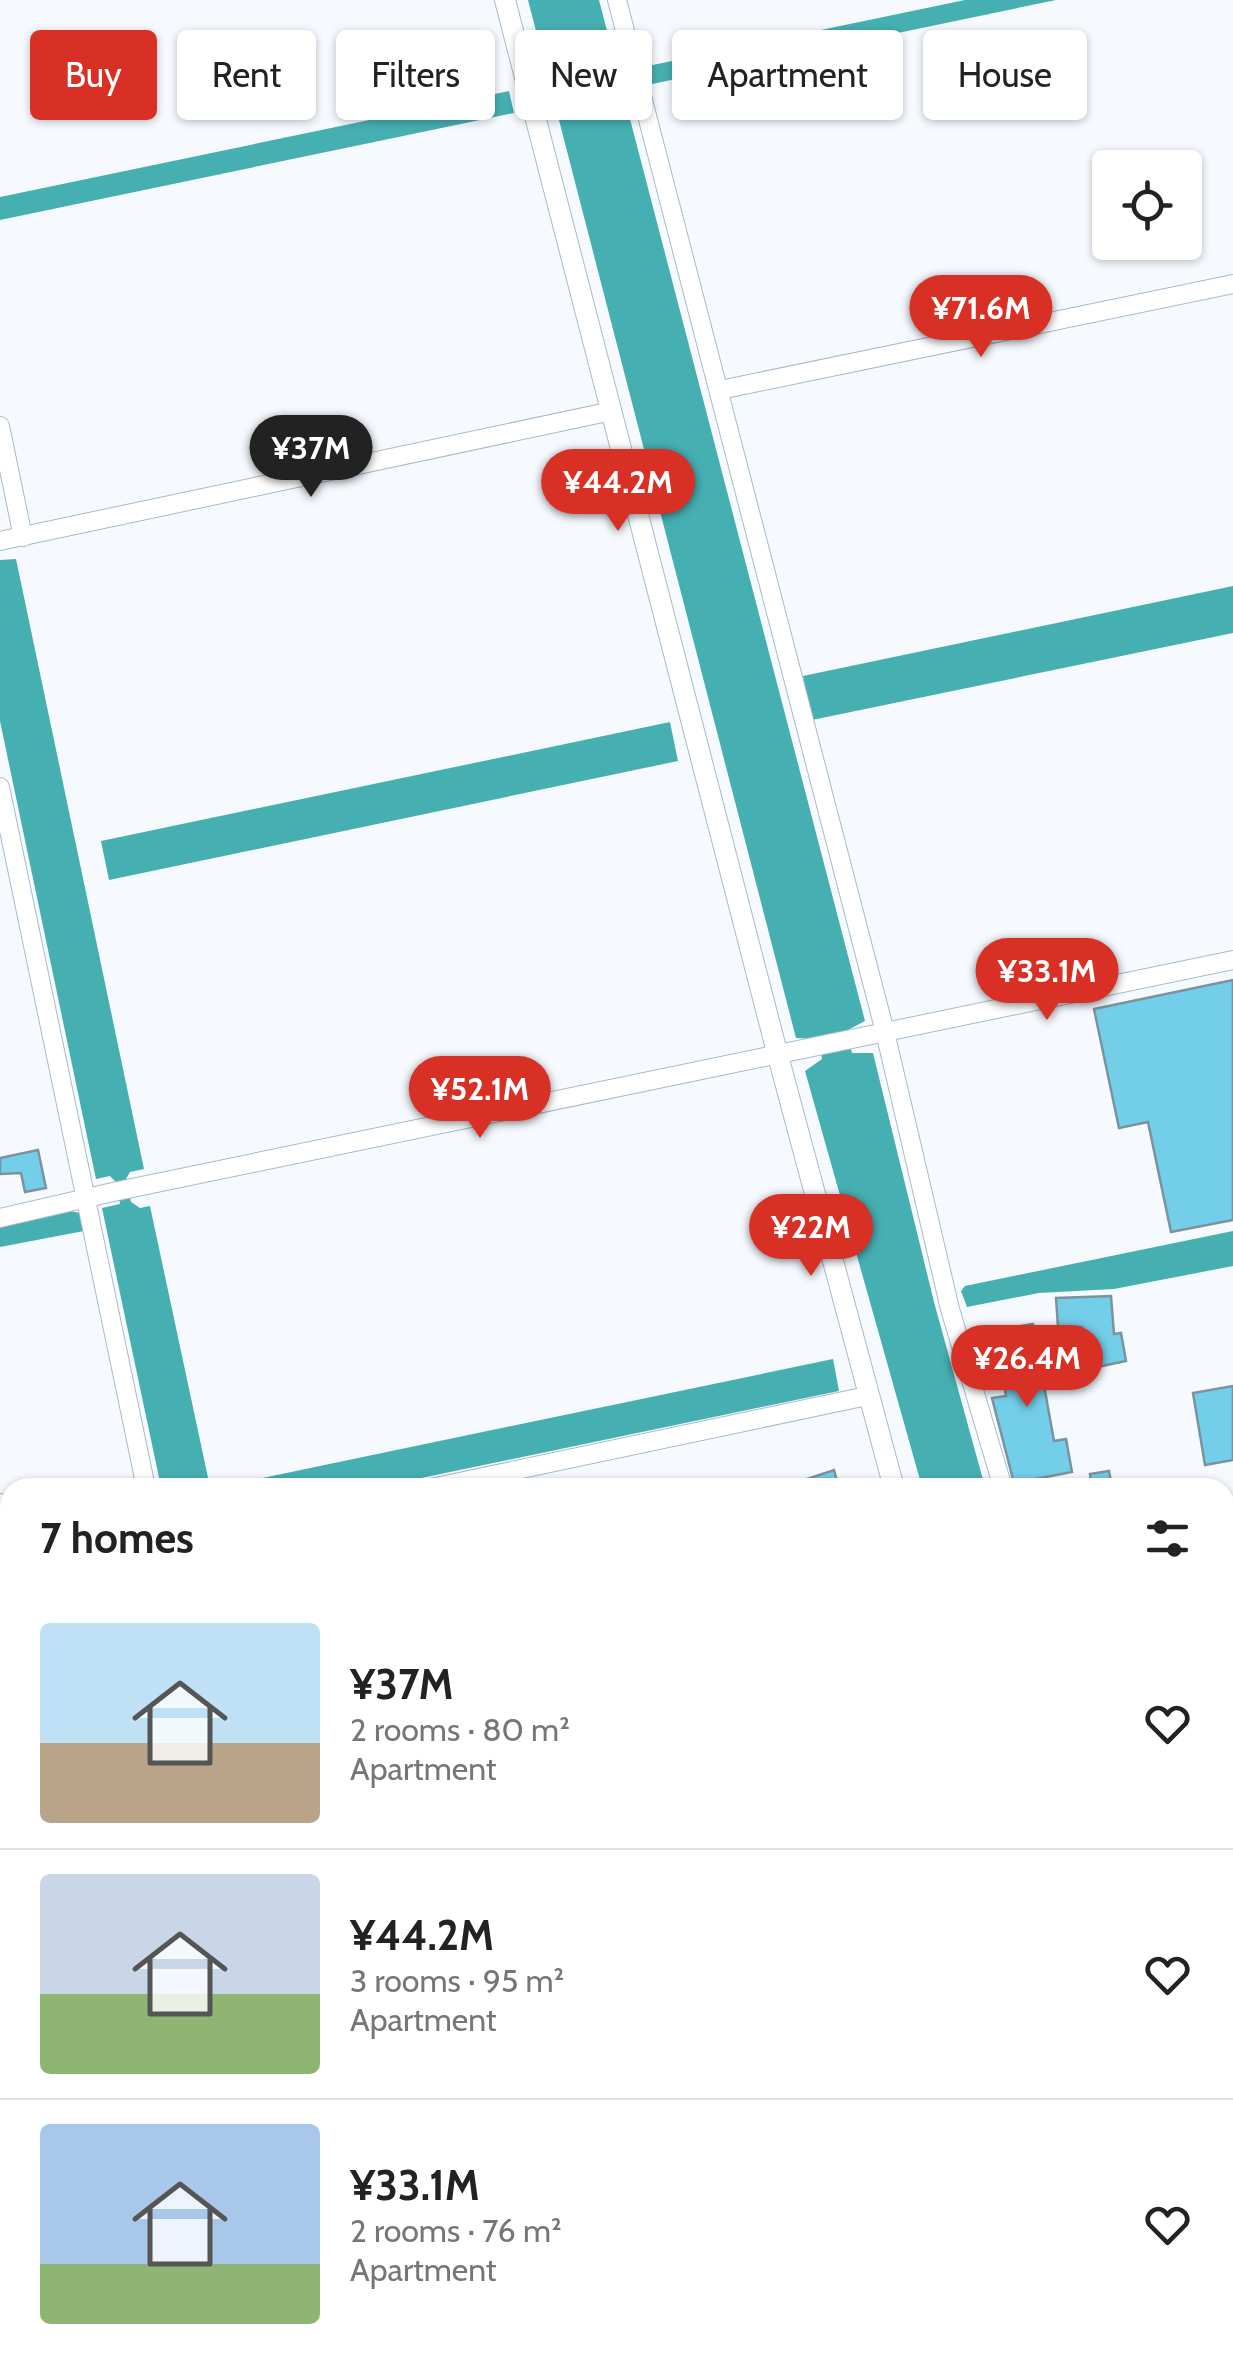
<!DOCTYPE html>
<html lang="en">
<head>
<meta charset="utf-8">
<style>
	body { margin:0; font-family:Cabin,sans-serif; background:#f2f2f2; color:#222; height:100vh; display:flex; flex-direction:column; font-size:38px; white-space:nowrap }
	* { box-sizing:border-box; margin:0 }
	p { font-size:32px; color:#767676 }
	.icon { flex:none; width:55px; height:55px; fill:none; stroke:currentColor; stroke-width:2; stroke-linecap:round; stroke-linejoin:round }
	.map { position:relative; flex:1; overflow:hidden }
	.drawer { position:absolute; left:0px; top:1478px; width:1235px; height:892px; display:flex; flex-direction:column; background:#fff; border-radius:30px 30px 0 0; box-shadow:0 2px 8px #0004 }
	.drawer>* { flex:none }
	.banner { position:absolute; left:30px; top:30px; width:1175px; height:90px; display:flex; gap:20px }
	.buttons { position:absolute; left:1092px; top:150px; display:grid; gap:20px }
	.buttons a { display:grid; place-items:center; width:110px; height:110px; border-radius:10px; background:#fff; box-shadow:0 2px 8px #0004; font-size:50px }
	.price { position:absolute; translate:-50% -85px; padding:0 22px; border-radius:35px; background:#d93025; color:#fff; font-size:32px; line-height:65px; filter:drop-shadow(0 2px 5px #0008) }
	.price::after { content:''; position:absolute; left:50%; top:60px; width:30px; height:22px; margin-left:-15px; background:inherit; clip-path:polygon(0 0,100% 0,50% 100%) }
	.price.on { background:#222; color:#fff }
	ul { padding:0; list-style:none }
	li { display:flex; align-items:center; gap:30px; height:250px; padding:0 40px }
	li+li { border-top:2px solid #e0e0e0 }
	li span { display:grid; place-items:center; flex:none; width:280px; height:200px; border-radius:10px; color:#555 }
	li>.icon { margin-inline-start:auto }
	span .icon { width:120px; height:120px; fill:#fffc; stroke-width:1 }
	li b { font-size:42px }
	h2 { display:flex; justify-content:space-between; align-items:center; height:120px; padding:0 40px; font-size:42px }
	.chip { padding:0 35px; border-radius:10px; background:#fff; box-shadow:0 2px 8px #0004; font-size:35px; line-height:90px }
	.chip.on { background:#d93025; color:#fff }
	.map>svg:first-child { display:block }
	.water { fill:#46afb2 }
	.building { fill:#73ceea; stroke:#7a949d; stroke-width:2.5 }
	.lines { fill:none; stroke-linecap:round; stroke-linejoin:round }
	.minor-casing { stroke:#a6bbcb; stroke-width:20 }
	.tertiary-casing { stroke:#a6bbcb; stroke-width:22 }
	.trunk-casing { stroke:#677eab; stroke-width:30 }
	.minor { stroke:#fff; stroke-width:18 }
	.tertiary { stroke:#fff; stroke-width:20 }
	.trunk { stroke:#a8c2f6; stroke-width:28 }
</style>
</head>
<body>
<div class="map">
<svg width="1233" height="2368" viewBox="0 0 1233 2368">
	<rect width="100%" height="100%" fill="#f6fafe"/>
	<g class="water">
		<path d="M528,0h71l266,1021 -19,10 6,22h21l61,249 51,185h-63l-117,-416 17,-12 -3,-20 -23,-1z"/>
		<path d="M965,0h91l-404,84 -4,-18z"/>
		<path d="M509,91l5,22 -514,107v-23z"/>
		<path d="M16,559l128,610 -14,3 -4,7 5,23 9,6 10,-2 60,281h-49l-59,-279 18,-4 -4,-22 -6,-6 -14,3 -96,-458v-161z"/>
		<path d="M1233,586v47l-421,87 -9,-44z"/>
		<path d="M670,722l8,39 -569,119 -8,-39z"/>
		<path d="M70,1211l10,2 4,18 -84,16v-20z"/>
		<path d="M1233,1231v35l-119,23 -75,4 -72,14 -6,-16 4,-5z"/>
		<path d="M833,1359l6,32 -461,96h-144l-1,-3z"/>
		<path d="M10,1546l-3,19 3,11v80l-10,-18v-90z"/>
		<path d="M1233,1942v53l-8,2v-53z"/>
		<path d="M10,2186v52l-10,1v-51z"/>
		<path d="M1225,2265l8,37 -6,3 6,17v46h-44l-3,-8h39z"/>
	</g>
	<g class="building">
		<path d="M1233,980v240l-62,12 -23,-110 -29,6 -25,-119z"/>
		<path d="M38,1150l8,38 -21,4 -4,-19 -21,1v-16z"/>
		<path d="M1111,1296l3,38 7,-1 5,28 -38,8 -6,-42h-24l-2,-29z"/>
		<path d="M1033,1324l21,117 12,-2 6,33 -58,11 -22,-85 14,-2 -11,-66z"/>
		<path d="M1233,1386v74l-28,5 -12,-72z"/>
		<path d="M834,1470l5,18h-47v-4z"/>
		<path d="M1109,1471l3,17h-20l-2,-14z"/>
	</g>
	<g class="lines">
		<defs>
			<g id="minor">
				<path d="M617,0l268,1032 65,277 53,179"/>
				<path d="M720,390l513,-106"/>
				<path d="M0,426l23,111"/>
				<path d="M0,541l612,-130"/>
				<path d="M0,787l144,691 -5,10"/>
				<path d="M0,1218l113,-26 1120,-232"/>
				<path d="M431,1488l436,-92"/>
				<path d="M0,1503l10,21"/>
				<path d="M1225,1933l8,-1"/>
				<path d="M0,2173l10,-1"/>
				<path d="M1225,2209l8,27"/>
				<path d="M0,2251l10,-1"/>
				<path d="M1225,2324l8,-1"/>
				<path d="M287,2360l2,8"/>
			</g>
			<g id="tertiary">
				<path d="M505,0l273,1056 116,432"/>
				<path d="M1162,2360l2,8"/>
				<path d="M957,2368l50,-8"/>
			</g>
			<g id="trunk">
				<path d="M1225,1565l8,-1"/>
				<path d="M0,1890l10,-3"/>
			</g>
		</defs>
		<use href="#minor" class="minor-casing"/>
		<use href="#tertiary" class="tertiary-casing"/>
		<use href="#trunk" class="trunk-casing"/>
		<use href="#minor" class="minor"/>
		<use href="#tertiary" class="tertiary"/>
		<use href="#trunk" class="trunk"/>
	</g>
</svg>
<div class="buttons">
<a><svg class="icon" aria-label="locate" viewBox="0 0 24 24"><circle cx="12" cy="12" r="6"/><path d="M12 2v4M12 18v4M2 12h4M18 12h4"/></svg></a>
</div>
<b class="price" style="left:981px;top:360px">¥71.6M</b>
<b class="price on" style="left:311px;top:500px">¥37M</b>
<b class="price" style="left:618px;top:534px">¥44.2M</b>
<b class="price" style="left:1047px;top:1023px">¥33.1M</b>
<b class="price" style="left:480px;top:1141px">¥52.1M</b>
<b class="price" style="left:811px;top:1279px">¥22M</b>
<b class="price" style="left:1027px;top:1410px">¥26.4M</b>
<div class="banner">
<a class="chip on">Buy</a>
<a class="chip">Rent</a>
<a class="chip">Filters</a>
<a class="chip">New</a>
<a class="chip">Apartment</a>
<a class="chip">House</a>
</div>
<section class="drawer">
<h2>7 homes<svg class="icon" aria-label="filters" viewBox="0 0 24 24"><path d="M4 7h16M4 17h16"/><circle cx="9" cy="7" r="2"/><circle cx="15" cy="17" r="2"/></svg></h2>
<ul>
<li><span style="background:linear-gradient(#bfe0f5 60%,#b9a48a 0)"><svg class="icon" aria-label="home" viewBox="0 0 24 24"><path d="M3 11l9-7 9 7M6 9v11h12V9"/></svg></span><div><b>¥37M</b><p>2 rooms · 80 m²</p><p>Apartment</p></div><svg class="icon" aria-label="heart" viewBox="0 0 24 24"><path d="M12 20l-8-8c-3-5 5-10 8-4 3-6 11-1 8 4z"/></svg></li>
<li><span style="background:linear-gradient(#c9d6e8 60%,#8fb573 0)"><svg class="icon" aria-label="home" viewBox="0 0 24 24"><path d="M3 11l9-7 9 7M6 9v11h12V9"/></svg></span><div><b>¥44.2M</b><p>3 rooms · 95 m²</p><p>Apartment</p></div><svg class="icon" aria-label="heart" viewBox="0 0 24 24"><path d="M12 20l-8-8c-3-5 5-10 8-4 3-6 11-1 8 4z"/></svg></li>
<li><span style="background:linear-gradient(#a9c7e8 70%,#8fb573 0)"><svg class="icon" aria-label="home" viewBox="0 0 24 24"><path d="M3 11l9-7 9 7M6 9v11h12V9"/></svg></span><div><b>¥33.1M</b><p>2 rooms · 76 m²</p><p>Apartment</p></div><svg class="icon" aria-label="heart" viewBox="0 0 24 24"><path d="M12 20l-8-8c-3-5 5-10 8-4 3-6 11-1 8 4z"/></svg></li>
</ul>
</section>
</div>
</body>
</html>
